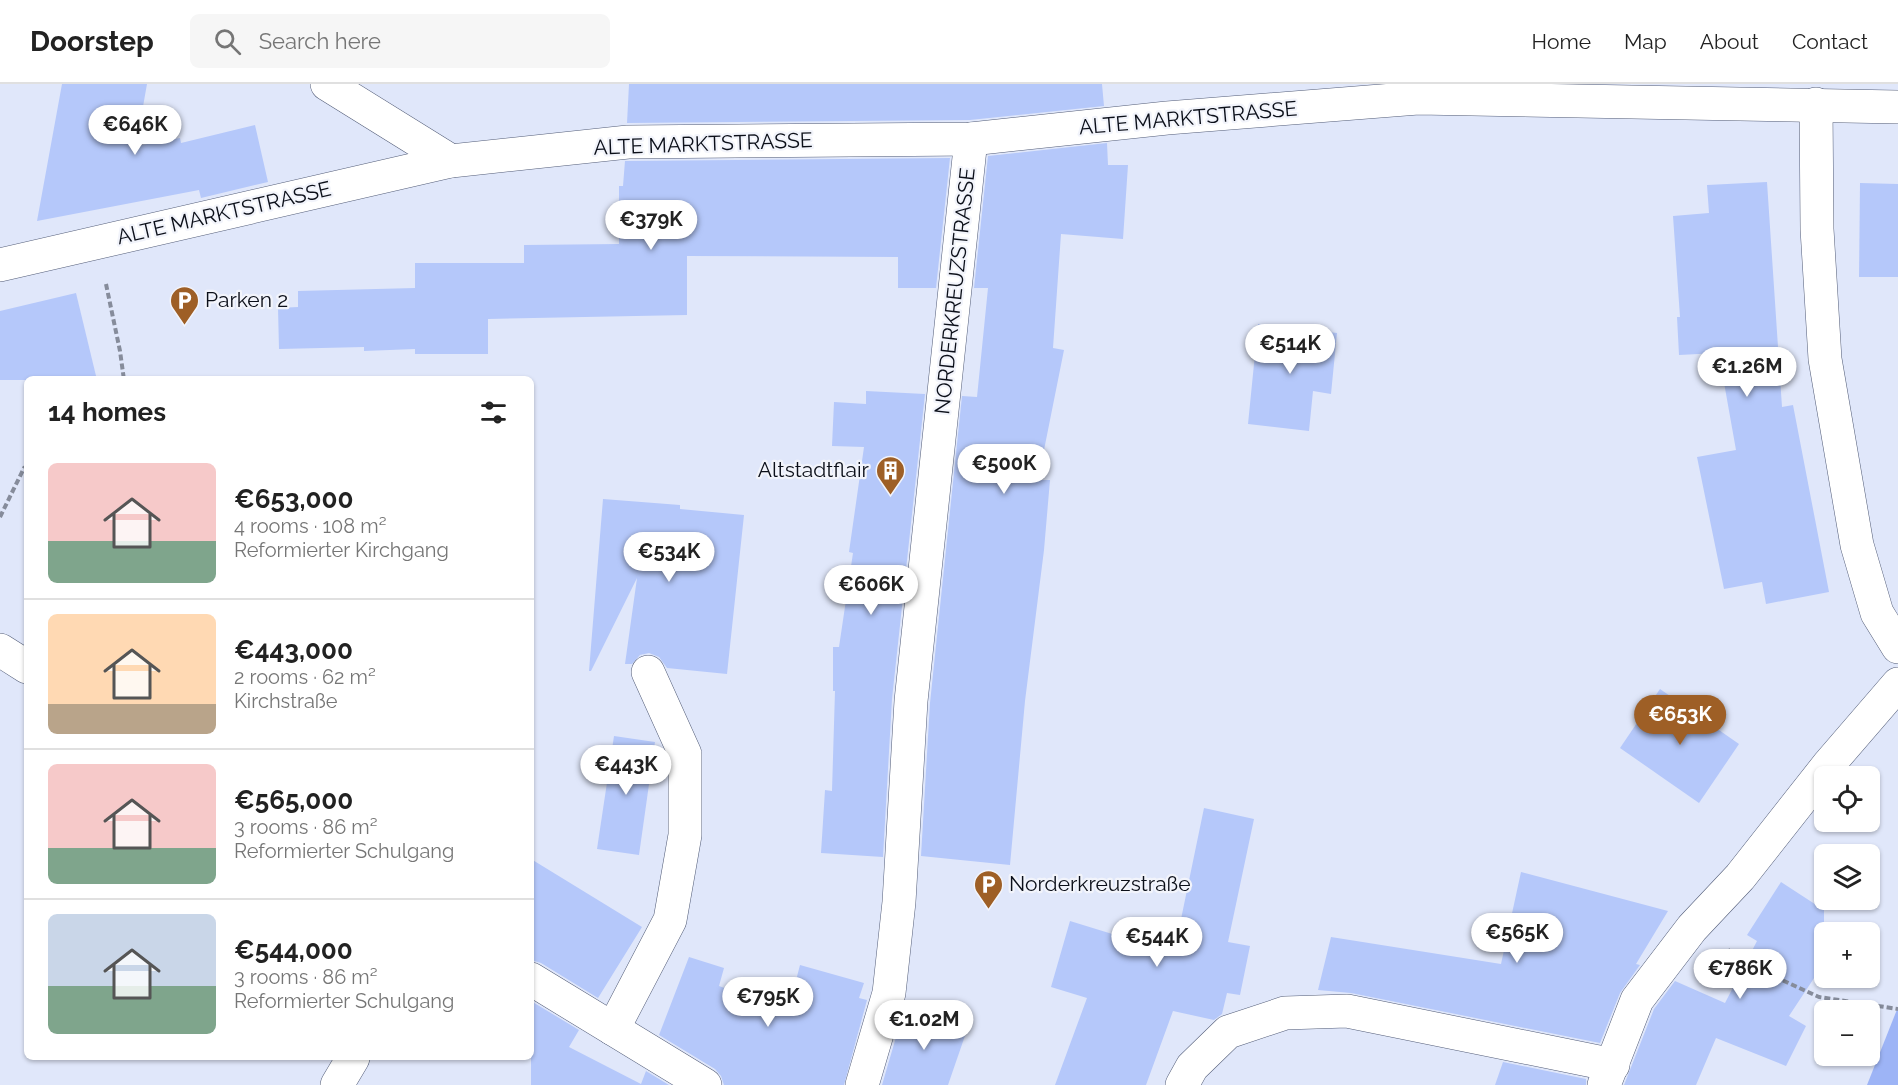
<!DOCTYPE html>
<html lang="en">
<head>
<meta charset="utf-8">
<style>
	body { margin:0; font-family:Raleway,sans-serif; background:#f6f6f6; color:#222; height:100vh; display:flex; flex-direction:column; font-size:22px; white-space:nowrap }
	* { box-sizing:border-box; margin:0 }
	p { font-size:20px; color:#767676 }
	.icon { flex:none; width:33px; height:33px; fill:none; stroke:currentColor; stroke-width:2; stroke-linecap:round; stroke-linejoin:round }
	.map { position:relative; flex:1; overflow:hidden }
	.details { position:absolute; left:24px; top:292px; width:510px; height:684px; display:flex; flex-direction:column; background:#fff; border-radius:9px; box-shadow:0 2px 4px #0004 }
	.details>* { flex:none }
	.tools { position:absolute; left:1814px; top:682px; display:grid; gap:12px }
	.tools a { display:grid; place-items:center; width:66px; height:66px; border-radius:9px; background:#fff; box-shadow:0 2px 4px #0004; font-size:30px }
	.price { position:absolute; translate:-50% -51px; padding:0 14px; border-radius:21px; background:#fff; color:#222; font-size:20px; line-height:39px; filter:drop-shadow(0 2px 3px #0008) }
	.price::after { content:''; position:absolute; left:50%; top:36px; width:18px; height:14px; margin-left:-9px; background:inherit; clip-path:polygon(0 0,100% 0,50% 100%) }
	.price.current { background:#9e5f26; color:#fff }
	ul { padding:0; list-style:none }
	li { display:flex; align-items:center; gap:18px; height:150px; padding:0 24px }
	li+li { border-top:2px solid #e0e0e0 }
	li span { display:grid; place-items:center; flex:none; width:168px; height:120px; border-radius:9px; color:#555 }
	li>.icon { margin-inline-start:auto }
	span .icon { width:72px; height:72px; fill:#fffc; stroke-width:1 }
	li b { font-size:26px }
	h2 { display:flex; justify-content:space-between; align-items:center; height:72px; padding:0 24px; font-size:26px }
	header { display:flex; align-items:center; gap:36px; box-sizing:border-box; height:84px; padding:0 30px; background:#fff; border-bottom:2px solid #e0e0e0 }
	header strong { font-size:28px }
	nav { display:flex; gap:33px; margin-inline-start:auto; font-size:21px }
	.search { width:420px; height:54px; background:#f6f6f6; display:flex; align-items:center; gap:15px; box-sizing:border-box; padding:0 21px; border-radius:9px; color:#767676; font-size:22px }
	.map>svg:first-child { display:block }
	.green { fill:#9db4f6 }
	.building { fill:#b5c8fa }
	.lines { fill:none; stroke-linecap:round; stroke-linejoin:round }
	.minor-casing { stroke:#535d78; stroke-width:34 }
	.path { stroke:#868c9b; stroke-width:4; stroke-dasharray:6 3; stroke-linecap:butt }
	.minor { stroke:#fff; stroke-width:33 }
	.labels { text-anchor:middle; stroke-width:4.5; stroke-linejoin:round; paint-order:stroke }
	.street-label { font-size:21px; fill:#0b0f19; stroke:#f2f4fb }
	.poi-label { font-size:21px; fill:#0b0f19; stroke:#f2f4fb; text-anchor:start }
</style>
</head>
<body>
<header>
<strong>Doorstep</strong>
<div class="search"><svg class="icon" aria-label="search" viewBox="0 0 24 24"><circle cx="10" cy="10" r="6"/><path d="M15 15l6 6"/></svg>Search here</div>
<nav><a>Home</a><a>Map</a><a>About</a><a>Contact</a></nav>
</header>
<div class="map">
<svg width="1898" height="1001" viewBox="0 0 1898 1001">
	<rect width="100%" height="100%" fill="#e0e7fa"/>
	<path class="green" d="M1898,923v78h-31z"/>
	<g class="building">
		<path d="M62,0h85l-11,62 44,-8 1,5 74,-18 13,57 -67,16 -2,-8 -162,31z"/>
		<path d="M629,0h473l2,22 -134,14 -343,3z"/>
		<path d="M1107,59l1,22h20l-5,74 -62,-5 -8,114 11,2 -26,130h12l-6,70 -19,151 -15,164 -89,-9 9,-153 32,-307 15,1 11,-109h-14l14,-132z"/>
		<path d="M950,74l-14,130h-38v-31l-211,-1v59l-199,4v35h-73v-5l-51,2v-4l-85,2 -1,-41 20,-1v-16l117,-3v-25h109v-18l95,-1v-58h4l2,-25z"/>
		<path d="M1767,98l15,225 11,-2 36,187 -63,12 -4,-22 -38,7 -27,-132 39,-7 -13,-73h-3l-2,-24 -39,2 -2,-38h3l-7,-101 36,-3 -2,-28z"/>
		<path d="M1860,99l38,1v93h-39z"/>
		<path d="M76,209l21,87h-97v-69z"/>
		<path d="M1258,240l79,9 -6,61 -18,-3 -4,40 -61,-7z"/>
		<path d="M866,307l59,3 -33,305 -9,158 -62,-4 4,-63 7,1 3,-100h-2v-44h6l14,-94 -4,-1 15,-105 -32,-1 2,-44 32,2z"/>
		<path d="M603,415l77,6v4l64,6 -17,159 -60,-6 -8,-11 -10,-4 -9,2 -8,9h-7l12,-86 -46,93h-2z"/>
		<path d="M1660,605l79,55 -40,59 -79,-55z"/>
		<path d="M614,652l41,6 -16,113 -42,-6z"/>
		<path d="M1204,724l50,11 -26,123 22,4 -10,49 -13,-2 -5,21 -8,6 -41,-9 -27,74h-91l32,-87 -36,-11 19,-66 104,32z"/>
		<path d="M531,775l111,68 -44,71 -57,-35 -10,-3z"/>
		<path d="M1521,788l147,39 -32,53 4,1 -20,28 -20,50 -249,-50 -33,-3 13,-53 170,27z"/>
		<path d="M1781,798l43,28v53l-35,53 17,10 -20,40 -70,-28 -20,47h-72l30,-76 21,-28 50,22 32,-62 -10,-6z"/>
		<path d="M689,873l35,11 -5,18 69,25 12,-46 64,18 -5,15 8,2 -23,85h-120l-3,-9 -6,-7 -56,-34z"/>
		<path d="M531,917l48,29 -10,17 72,37 5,-13 23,14h-138z"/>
		<path d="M904,926l64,17 -20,58h-66z"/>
		<path d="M1503,978l83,17v6h-91z"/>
	</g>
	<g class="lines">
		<defs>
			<g id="minor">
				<path d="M327,0l124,77"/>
				<path d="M1816,20l1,125 8,130 32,186 20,68 21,34"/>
				<path d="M0,181l451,-104 177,-19 343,-3 196,-21 251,-20 480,9"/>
				<path d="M0,566l27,17"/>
				<path d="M531,895l174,106"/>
				<path d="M613,945l57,-109 15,-85v-81l-37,-82"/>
				<path d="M337,1001l16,-27"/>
				<path d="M862,1001l27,-92 10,-91 12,-201 60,-562"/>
				<path d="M1182,1001l10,-18 36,-35 57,-19 62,-2 266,54"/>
				<path d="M1604,1001l33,-85 55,-72 48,-51 89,-113 69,-80"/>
			</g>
		</defs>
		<use href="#minor" class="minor-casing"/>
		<g class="path">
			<path d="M106,200l14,67 4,29"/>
			<path d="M0,433l24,-49 3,-2"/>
			<path d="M1728,866l32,20 59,27 79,12"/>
		</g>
		<use href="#minor" class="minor"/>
	</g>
	<defs>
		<symbol id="parking-pin" viewBox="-11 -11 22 30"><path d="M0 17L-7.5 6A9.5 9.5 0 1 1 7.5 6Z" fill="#9e5f26" stroke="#f2f4fb"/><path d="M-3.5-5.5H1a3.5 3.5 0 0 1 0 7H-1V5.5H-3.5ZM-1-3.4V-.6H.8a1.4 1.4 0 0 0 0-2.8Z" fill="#fff"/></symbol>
		<symbol id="building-pin" viewBox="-11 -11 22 30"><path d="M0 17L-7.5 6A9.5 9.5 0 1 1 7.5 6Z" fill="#9e5f26" stroke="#f2f4fb"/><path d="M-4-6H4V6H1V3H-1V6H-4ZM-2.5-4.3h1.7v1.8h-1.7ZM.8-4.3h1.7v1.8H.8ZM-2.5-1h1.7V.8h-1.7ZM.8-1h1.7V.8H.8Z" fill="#fff"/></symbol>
	</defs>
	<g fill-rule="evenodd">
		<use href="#parking-pin" x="168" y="200" width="33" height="45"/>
		<use href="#building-pin" x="874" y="370" width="33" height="45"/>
		<use href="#parking-pin" x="972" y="784" width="33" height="45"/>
	</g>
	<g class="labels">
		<g class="street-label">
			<text transform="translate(1188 34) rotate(-5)" y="7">ALTE MARKTSTRASSE</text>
			<text transform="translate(703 60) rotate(-2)" y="7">ALTE MARKTSTRASSE</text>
			<text transform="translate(224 129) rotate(-13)" y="7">ALTE MARKTSTRASSE</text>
			<text transform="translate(955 207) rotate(-84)" y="7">NORDERKREUZSTRASSE</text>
		</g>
		<g class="poi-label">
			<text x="205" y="223">Parken 2</text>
			<text x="869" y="393" text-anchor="end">Altstadtflair</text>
			<text x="1009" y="807">Norderkreuzstraße</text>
		</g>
	</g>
</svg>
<div class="tools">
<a><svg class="icon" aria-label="locate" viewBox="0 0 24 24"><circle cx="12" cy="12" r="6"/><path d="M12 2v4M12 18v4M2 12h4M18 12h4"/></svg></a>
<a><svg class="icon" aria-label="layers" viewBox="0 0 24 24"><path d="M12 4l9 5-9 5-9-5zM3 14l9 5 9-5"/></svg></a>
<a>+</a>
<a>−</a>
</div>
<b class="price" style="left:135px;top:72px">€646K</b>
<b class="price" style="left:651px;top:167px">€379K</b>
<b class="price" style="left:1290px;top:291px">€514K</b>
<b class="price" style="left:1747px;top:314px">€1.26M</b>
<b class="price" style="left:1004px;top:411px">€500K</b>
<b class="price" style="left:669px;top:499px">€534K</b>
<b class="price" style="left:871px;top:532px">€606K</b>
<b class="price current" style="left:1680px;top:662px">€653K</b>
<b class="price" style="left:626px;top:712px">€443K</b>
<b class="price" style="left:1517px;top:880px">€565K</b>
<b class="price" style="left:1157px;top:884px">€544K</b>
<b class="price" style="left:1740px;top:916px">€786K</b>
<b class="price" style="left:768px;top:944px">€795K</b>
<b class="price" style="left:924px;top:967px">€1.02M</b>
<section class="details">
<h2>14 homes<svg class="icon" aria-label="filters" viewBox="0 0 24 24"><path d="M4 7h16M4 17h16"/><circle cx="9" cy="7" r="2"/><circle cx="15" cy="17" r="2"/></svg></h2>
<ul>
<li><span style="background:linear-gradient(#f6c9c9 65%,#7fa58c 0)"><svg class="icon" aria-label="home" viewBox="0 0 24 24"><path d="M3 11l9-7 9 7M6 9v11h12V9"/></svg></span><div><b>€653,000</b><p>4 rooms · 108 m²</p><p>Reformierter Kirchgang</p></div></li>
<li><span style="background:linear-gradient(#ffd9b3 75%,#b9a48a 0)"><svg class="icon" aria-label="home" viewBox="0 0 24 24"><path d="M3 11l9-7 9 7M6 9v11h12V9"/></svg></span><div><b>€443,000</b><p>2 rooms · 62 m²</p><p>Kirchstraße</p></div></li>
<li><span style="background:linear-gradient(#f6c9c9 70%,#7fa58c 0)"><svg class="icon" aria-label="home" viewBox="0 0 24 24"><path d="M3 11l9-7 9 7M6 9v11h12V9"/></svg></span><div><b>€565,000</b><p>3 rooms · 86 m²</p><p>Reformierter Schulgang</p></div></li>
<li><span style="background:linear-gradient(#c9d6e8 60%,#7fa58c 0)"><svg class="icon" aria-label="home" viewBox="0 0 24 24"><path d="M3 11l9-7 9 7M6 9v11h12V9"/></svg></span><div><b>€544,000</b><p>3 rooms · 86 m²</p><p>Reformierter Schulgang</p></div></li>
</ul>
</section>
</div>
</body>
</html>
